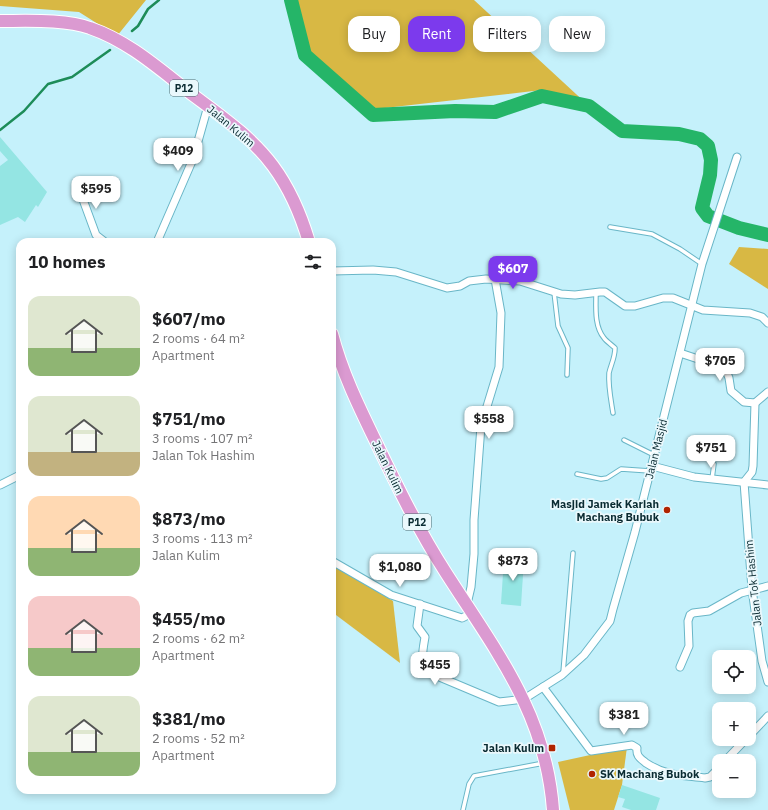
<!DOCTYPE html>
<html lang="en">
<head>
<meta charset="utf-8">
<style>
	body { margin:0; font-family:"IBM Plex Sans",sans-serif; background:#f6f6f6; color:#202124; height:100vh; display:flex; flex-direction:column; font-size:15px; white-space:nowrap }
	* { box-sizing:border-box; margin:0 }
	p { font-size:13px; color:#757577 }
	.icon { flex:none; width:22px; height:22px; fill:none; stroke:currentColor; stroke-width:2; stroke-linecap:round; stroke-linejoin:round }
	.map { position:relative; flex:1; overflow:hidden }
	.drawer { position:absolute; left:16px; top:238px; width:320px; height:556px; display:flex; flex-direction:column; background:#fff; border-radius:12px; box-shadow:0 2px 10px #0003 }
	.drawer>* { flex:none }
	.guide { position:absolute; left:348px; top:16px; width:360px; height:36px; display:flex; gap:8px }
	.buttons { position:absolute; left:712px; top:650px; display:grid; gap:8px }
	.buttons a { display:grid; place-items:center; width:44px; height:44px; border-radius:8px; background:#fff; box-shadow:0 2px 10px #0003; font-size:20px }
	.price { position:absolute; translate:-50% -34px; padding:0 9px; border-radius:8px; background:#fff; color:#222; font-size:13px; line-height:26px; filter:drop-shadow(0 1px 2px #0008) }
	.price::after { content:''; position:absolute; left:50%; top:24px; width:12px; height:9px; margin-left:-6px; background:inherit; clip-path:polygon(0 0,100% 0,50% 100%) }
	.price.on { background:#7c3aed; color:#fff }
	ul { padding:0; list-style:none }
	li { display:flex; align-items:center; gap:12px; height:100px; padding:0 12px }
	li span { display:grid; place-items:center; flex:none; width:112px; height:80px; border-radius:12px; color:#555 }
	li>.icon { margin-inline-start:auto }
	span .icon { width:48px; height:48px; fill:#fffc; stroke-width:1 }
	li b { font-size:17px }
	h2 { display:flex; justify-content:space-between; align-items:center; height:48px; padding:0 12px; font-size:17px }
	.tag { padding:0 14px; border-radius:12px; background:#fff; box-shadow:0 2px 10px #0003; font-size:14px; line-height:36px }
	.tag.on { background:#7c3aed; color:#fff }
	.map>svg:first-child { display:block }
	.green { fill:#d8b844 }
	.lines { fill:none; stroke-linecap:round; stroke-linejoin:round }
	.stream { stroke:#1d8c58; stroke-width:2.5 }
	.river { stroke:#25b568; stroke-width:14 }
	.building { fill:#94e5e3 }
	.service-casing { stroke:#69b6c7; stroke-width:5.5 }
	.minor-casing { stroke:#69b6c7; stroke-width:9 }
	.primary-casing { stroke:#fff; stroke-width:14 }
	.service { stroke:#fff; stroke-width:3.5 }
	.minor { stroke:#fff; stroke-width:7 }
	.primary { stroke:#db9ad1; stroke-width:12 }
	.poi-dot { fill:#b02400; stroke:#eaf8fc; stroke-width:1.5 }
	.labels { text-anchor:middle; stroke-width:3.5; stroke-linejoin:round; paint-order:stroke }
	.shield { fill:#eaf8fc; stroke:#4d686f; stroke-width:1 }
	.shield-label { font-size:10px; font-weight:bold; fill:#0a2b32 }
	.street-label { font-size:11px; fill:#0a2b32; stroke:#eaf8fc }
	.poi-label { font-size:11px; font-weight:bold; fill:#0a2b32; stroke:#eaf8fc; text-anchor:end }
</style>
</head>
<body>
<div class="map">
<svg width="768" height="810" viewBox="0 0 768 810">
	<rect width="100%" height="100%" fill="#c5f1fb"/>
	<g class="green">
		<path d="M0,0h146l-29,36 -38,-24 -79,-6z"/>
		<path d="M295,0h179l115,106 -47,-16 -166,19 -66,-57z"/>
		<path d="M739,247l29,2v40l-39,-25z"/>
		<path d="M332,564l61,37 7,62 -68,-51z"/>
		<path d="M627,747l-5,38 -8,25h-44l-12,-48z"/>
	</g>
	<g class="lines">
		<g class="stream">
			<path d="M132,31l6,-5 10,-17 11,-9"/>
			<path d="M0,130l24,-19 24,-27 24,-7 38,-27"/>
		</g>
		<path class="river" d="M291,0l14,55 68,60 82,-4 40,1 47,-16 47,10 33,25 57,3 21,5 8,7 3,14 -1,15 -8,33 6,8 31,12 29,7"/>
	</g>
	<g class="building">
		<path d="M0,137l47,55 -9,15 -2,-2 -11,17 -7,-5 -18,8v-59l8,-6 -8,-9z"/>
		<path d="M504,558l20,1 -3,47 -20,-2z"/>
		<path d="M622,785l38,13 -4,12h-25l-9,-3 3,-8 -7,-2z"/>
	</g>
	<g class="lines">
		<defs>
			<g id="service">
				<path d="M610,227l42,7 28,15 22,15"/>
				<path d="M554,292l4,34 10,22 -1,27"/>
				<path d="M596,292c0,15 -2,34 8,46 3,4 8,7 11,10 0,10 -4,16 -6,25 -1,13 2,27 4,40"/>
				<path d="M624,440l30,15"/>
				<path d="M577,474l24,5 6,-1 14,-9 29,2"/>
				<path d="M712,479l2,-15"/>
				<path d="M563,673l10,-120"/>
				<path d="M463,810l6,-26 5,-8 70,-13"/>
			</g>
			<g id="minor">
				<path d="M78,186l18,49 9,7"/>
				<path d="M157,242l36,-83 15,-53"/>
				<path d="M332,271l41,-1 23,2 51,16 13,-2 9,-5 17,-2 34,2 41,13 14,1 25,-3h5l20,14h10l28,-8h10l30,12 47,3 12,4 6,6"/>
				<path d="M680,353l45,15 4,10 2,13 13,11 11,1 13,-11"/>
				<path d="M755,403l-2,63 -1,6 -8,10 8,107 10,72 6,21"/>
				<path d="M652,466l42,11 74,8"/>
				<path d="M0,485l20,-10"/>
				<path d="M332,561l59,34 71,23 10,-5"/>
				<path d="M420,604l-3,22 8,11c-2,13 -6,26 5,36l69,29 25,-3 38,-24 22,-20 26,-34 3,-12 22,-77 67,-268 35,-107"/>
				<path d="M467,604l4,-17 3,-33v-34l7,-94 18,-59 2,-54 -6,-34"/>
				<path d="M680,667l9,-21 -1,-25 2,-6 3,-2 16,-2 32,-18 27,-7"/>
				<path d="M543,687l48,64 41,-6 5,3c-1,8 3,10 9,15 20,13 36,12 59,15l5,-1 9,-9"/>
				<path d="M749,736l19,-20"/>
				<path d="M725,761l21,-22"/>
			</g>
			<g id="primary">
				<path d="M0,21c27,0 66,-2 90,7 38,13 68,40 99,64 29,22 62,44 84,74 17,23 28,49 36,76"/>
				<path d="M332,334c10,38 26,71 43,106 22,46 44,91 71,133 50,78 100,141 107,237"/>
			</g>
		</defs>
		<use href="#service" class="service-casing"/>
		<use href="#minor" class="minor-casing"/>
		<use href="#primary" class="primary-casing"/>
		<use href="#service" class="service"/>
		<use href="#minor" class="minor"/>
		<use href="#primary" class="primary"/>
	</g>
	<g class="poi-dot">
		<circle cx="667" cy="510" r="4"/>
		<rect x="548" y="744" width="8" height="8" rx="2"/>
		<circle cx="592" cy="774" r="4"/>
	</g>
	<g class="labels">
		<g class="shield">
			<rect x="170" y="80" width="28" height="16" rx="3"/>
			<rect x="403" y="514" width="28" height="16" rx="3"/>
		</g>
		<g class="shield-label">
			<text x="184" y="92">P12</text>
			<text x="417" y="526">P12</text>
		</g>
		<g class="street-label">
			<text transform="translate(231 126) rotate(40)" y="4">Jalan Kulim</text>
			<text transform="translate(656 449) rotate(-76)" y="4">Jalan Masjid</text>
			<text transform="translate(388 467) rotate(64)" y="4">Jalan Kulim</text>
			<text transform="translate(753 583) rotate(-96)" y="4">Jalan Tok Hashim</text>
		</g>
		<g class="poi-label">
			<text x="659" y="508">Masjid Jamek Kariah<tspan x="659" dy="13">Machang Bubuk</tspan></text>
			<text x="544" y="752">Jalan Kulim</text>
			<text x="600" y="778" text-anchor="start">SK Machang Bubok</text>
		</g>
	</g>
</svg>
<div class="buttons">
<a><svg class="icon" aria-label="locate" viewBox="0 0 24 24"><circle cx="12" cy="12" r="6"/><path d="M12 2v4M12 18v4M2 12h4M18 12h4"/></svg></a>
<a>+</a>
<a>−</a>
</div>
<b class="price" style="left:178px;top:172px">$409</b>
<b class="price" style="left:96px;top:210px">$595</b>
<b class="price on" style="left:513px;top:290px">$607</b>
<b class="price" style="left:720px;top:382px">$705</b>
<b class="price" style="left:489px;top:440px">$558</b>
<b class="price" style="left:711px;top:469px">$751</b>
<b class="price" style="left:513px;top:582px">$873</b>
<b class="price" style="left:400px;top:588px">$1,080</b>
<b class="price" style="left:435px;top:686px">$455</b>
<b class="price" style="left:624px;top:736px">$381</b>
<div class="guide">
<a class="tag">Buy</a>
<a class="tag on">Rent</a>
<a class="tag">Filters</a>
<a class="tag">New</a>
</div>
<section class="drawer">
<h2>10 homes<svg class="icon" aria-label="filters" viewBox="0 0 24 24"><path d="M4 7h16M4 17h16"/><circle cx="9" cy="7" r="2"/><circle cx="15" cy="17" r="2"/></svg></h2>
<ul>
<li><span style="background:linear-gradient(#dfe7d0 65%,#8fb573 0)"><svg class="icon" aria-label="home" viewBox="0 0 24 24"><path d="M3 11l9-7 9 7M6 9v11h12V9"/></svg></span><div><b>$607/mo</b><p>2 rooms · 64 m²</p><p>Apartment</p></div></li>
<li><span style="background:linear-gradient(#dfe7d0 70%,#c2b280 0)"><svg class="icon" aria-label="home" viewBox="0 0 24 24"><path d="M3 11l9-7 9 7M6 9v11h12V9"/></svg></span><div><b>$751/mo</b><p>3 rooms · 107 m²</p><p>Jalan Tok Hashim</p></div></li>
<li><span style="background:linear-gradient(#ffd9b3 65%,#8fb573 0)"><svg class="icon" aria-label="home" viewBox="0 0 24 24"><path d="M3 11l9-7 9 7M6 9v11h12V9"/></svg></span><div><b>$873/mo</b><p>3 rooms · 113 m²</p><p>Jalan Kulim</p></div></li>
<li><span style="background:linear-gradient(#f6c9c9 65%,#8fb573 0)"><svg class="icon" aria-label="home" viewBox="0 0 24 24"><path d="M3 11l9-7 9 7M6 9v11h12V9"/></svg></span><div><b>$455/mo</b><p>2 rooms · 62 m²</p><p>Apartment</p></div></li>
<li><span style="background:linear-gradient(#dfe7d0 70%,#8fb573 0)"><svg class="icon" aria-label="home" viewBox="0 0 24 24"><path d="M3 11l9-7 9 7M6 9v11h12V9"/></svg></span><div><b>$381/mo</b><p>2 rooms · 52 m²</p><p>Apartment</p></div></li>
</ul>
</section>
</div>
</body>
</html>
